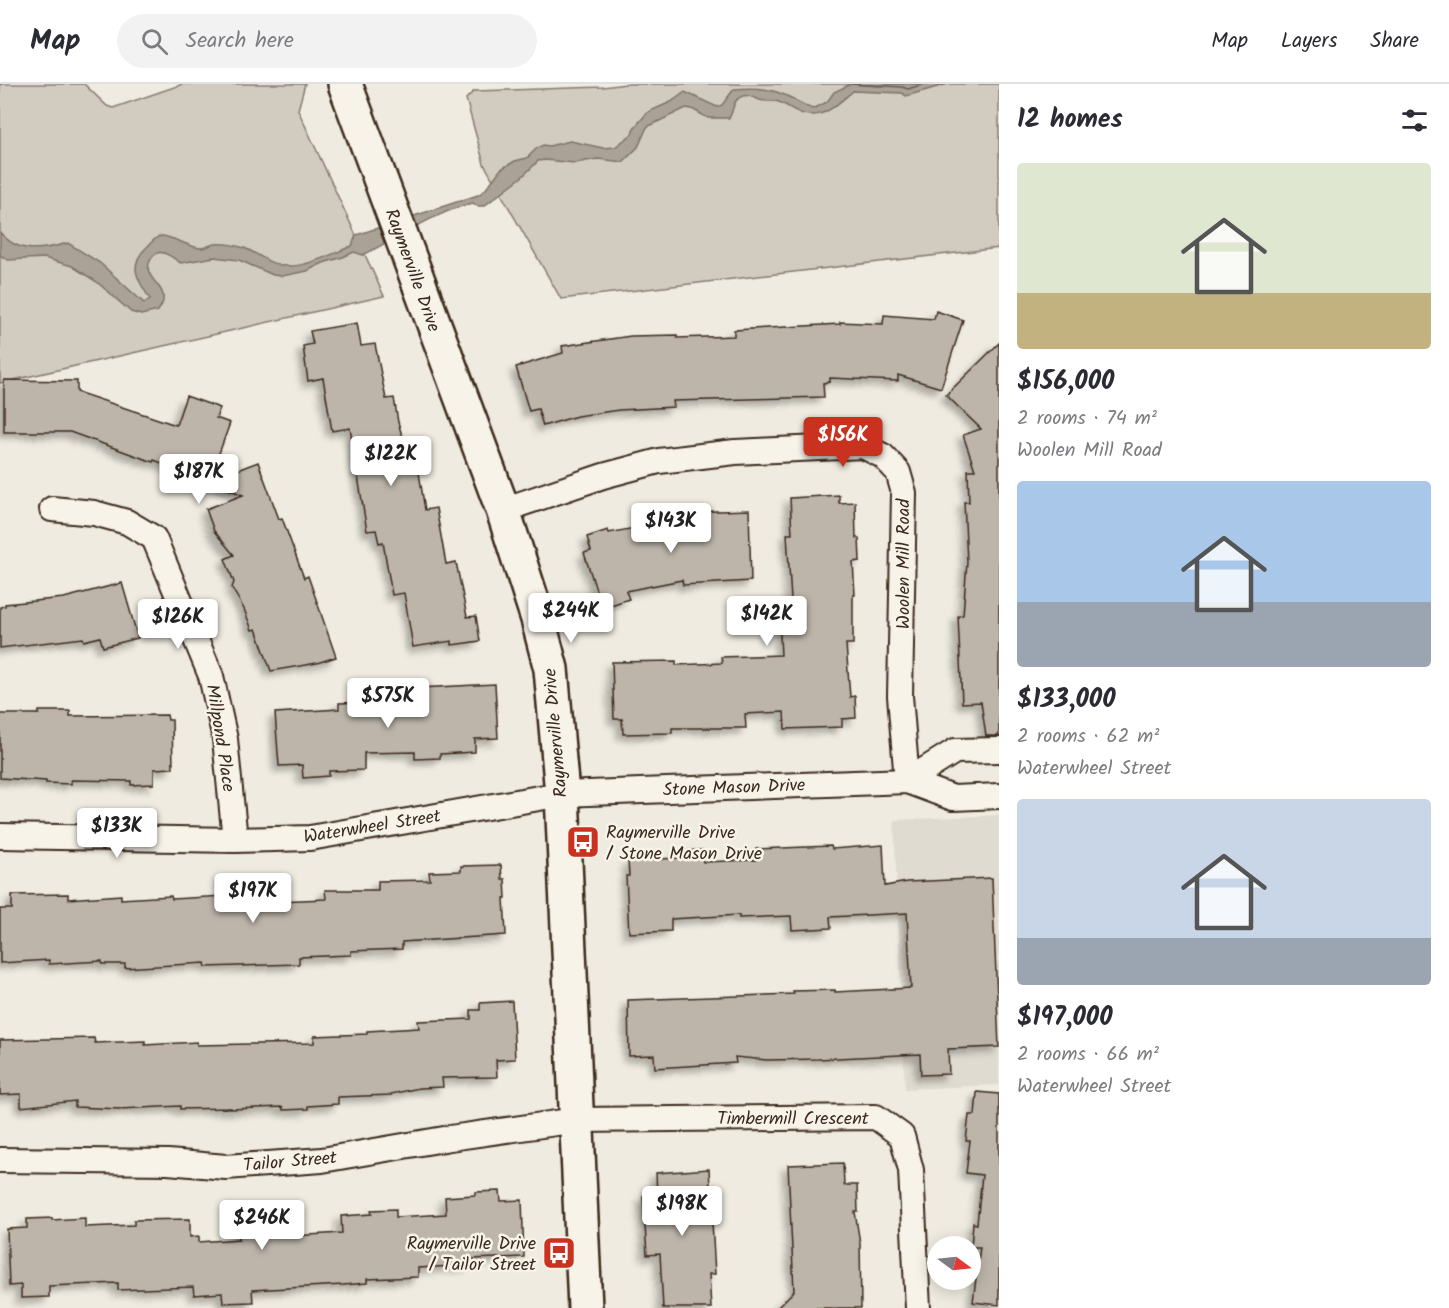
<!DOCTYPE html>
<html lang="en">
<head>
<meta charset="utf-8">
<style>
	body { margin:0; font-family:Kalam,sans-serif; background:#f2f2f3; color:#2b2b33; height:100vh; display:flex; flex-direction:column; font-size:22px; white-space:nowrap }
	* { box-sizing:border-box; margin:0 }
	p { font-size:20px; color:#7c7c81 }
	.icon { flex:none; width:33px; height:33px; fill:none; stroke:currentColor; stroke-width:2; stroke-linecap:round; stroke-linejoin:round }
	.map { position:relative; flex:1; overflow:hidden }
	.drawer { display:flex; flex-direction:column; background:#fff; width:450px }
	.drawer>* { flex:none }
	.needle { width:39px; rotate:105deg }
	.tools { position:absolute; left:927px; top:1152px; display:grid; gap:12px }
	.tools a { display:grid; place-items:center; width:54px; height:54px; border-radius:50%; background:#fff; box-shadow:0 3px 15px #0003; font-size:30px }
	.price { position:absolute; translate:-50% -51px; padding:0 14px; border-radius:6px; background:#fff; color:#222; font-size:20px; line-height:39px; filter:drop-shadow(0 2px 3px #0008) }
	.price::after { content:''; position:absolute; left:50%; top:36px; width:18px; height:14px; margin-left:-9px; background:inherit; clip-path:polygon(0 0,100% 0,50% 100%) }
	.price.current { background:#c8321e; color:#fff }
	ul { padding:0; list-style:none }
	li { display:grid; align-content:center; gap:12px; height:318px; padding:0 18px }
	li span { display:grid; place-items:center; height:186px; border-radius:6px; color:#555 }
	li>.icon { margin-inline-start:auto }
	span .icon { width:108px; height:108px; fill:#fffc; stroke-width:1 }
	li b { font-size:26px }
	h2 { display:flex; justify-content:space-between; align-items:center; height:72px; padding:0 18px; font-size:26px }
	header { display:flex; align-items:center; gap:36px; box-sizing:border-box; height:84px; padding:0 30px; background:#fff; border-bottom:2px solid #e1e1e2 }
	header strong { font-size:28px }
	nav { display:flex; gap:33px; margin-inline-start:auto; font-size:21px }
	.search { width:420px; height:54px; background:#f2f2f3; display:flex; align-items:center; gap:15px; box-sizing:border-box; padding:0 21px; border-radius:33px; color:#7c7c81; font-size:22px }
	main { display:flex; flex:1; min-height:0 }
	.map>svg:first-child { display:block }
	.built { fill:#e0dbd0 }
	.green { fill:#d1cbc0; stroke:#867a6f; stroke-width:1.5 }
	.water { fill:#aaa296; stroke:#7e7266; stroke-width:1.5 }
	.lines { fill:none; stroke-linecap:round; stroke-linejoin:round }
	.shore { stroke:#675a4e; stroke-width:1.5 }
	.building { fill:#bdb5aa; stroke:#3b2a1e; stroke-width:1.5; filter:url(#shadow) }
	.street-casing { stroke:#3b2a1e; stroke-width:28 }
	.secondary-casing { stroke:#3b2a1e; stroke-width:38 }
	.street { stroke:#f7f3e8; stroke-width:24 }
	.secondary { stroke:#f7f3e8; stroke-width:33 }
	.labels { text-anchor:middle; stroke-width:5; stroke-linejoin:round; paint-order:stroke }
	.street-label { font-size:18px; fill:#3b2a1e; stroke:#f7f3e8 }
	.poi-label { font-size:18px; fill:#3b2a1e; stroke:#f7f3e8; text-anchor:start }
</style>
</head>
<body>
<header>
<strong>Map</strong>
<div class="search"><svg class="icon" aria-label="search" viewBox="0 0 24 24"><circle cx="10" cy="10" r="6"/><path d="M15 15l6 6"/></svg>Search here</div>
<nav><a>Map</a><a>Layers</a><a>Share</a></nav>
</header>
<main>
<div class="map">
<svg width="999" height="1224" viewBox="0 0 999 1224">
	<defs>
		<filter id="shadow"><feDropShadow dx="-5.5" dy="5.5" stdDeviation="3" flood-color="#0004"/></filter>
	</defs>
	<rect width="100%" height="100%" fill="#efebe0"/>
	<filter id="ink" filterUnits="userSpaceOnUse"><feTurbulence type="fractalNoise" baseFrequency=".0167" numOctaves="2"/><feDisplacementMap in="SourceGraphic" scale="12" xChannelSelector="R" yChannelSelector="G"/><feConvolveMatrix kernelMatrix="1 2 1 2 8 2 1 2 1" color-interpolation-filters="sRGB"/></filter>
	<g filter="url(#ink)">
		<path class="built" d="M999,731v270l-94,4 -11,-269z"/>
		<g class="green">
			<path d="M0,0h84l23,22 6,2 70,-24h122l-7,26 86,186 -384,87z"/>
			<path d="M626,0h373v164l-438,51 -77,-135 -18,-65 8,-8 129,-4z"/>
		</g>
		<path class="water" d="M851,0l28,2 5,-2h64l-42,12 -4,-3 -49,-2c-12,10 -27,26 -44,24 -12,-1 -20,-9 -30,-13 -6,-2 -13,0 -19,-2 -8,-2 -13,-8 -21,-2 -7,4 -5,13 -10,20h-21l-16,-9 -6,-1 -39,19 -9,20 -15,15 -25,-3 -23,4 -30,-3 -7,1 -15,15 -39,30h-7l-4,-3c-33,7 -78,36 -110,52l-9,-3 -11,5 -20,6 -16,8 -25,5 -9,-1 -34,-15 -25,-3 -33,6c-5,-3 -11,-8 -17,-10 -10,-3 -18,10 -15,19 3,8 10,13 13,20 3,8 0,13 -4,19l-17,4 -10,-3 -34,-30 -25,-16 -28,-8 -36,2 -8,-5v-23c18,23 43,18 68,11l32,20 44,40 6,-4c-12,-19 -23,-33 -3,-52 4,-4 8,-10 14,-11 11,0 27,11 40,12 4,0 9,-3 13,-4 8,-1 20,1 27,3 17,5 27,18 45,19 19,2 48,-13 66,-20l4,-11 122,-40 7,-5 16,-21 14,-8 12,-3 10,-10 6,-3 6,1 21,-5 33,7 12,-1 17,-13 2,-6 14,-16 23,-10 14,-10 32,15 5,-2 12,-16c21,-2 38,-1 57,9 8,4 13,8 22,11l14,-7 7,-10z"/>
		<g class="lines">
			<path class="shore" d="M852,0l50,3 6,2 16,-5"/>
		</g>
		<g class="building">
			<path d="M936,227l27,9 -22,68 -43,-13v6l-68,-3v4l-7,1 1,14 -151,4 1,6 -55,3 -42,6 -34,10 -5,-17 -9,2 -13,-44 47,-14 -1,-7 69,-10 46,-1v3l57,-2v-6l106,-6v-2l43,2 1,-9 50,4z"/>
			<path d="M357,239l4,23 14,-2 11,55 8,-1 4,24 10,34 8,-2 9,56 11,-2 10,56 10,-2 11,55 9,-1 4,25 -28,4v-4l-39,6 -9,-54 -12,2 -9,-53 -4,1 -3,-13 -9,1 -17,-103 -18,3 -9,-53 -15,3 -5,-35 10,-2 -3,-13z"/>
			<path d="M999,259v393h-13l-5,-34 -19,1 -4,-87 5,-1 4,-53 -3,-60h5l-1,-32h7l-12,-35 18,-6 -35,-34z"/>
			<path d="M4,296l73,1v11l99,33 10,-29 34,12 -4,10 14,5 -21,58 49,-19 21,57 3,-1 22,60 4,-2 28,81 -19,6 -46,8 -15,-42 -4,1 -8,-21 -12,-21 2,-6 -9,-23 9,-4 -20,-24 -8,-22 37,-14 -89,-35 -1,2 -83,-30h-66z"/>
			<path d="M839,411v8l16,-1 1,36h3l1,23 -7,1 2,33h-2v49h-7l4,53 5,-1 1,22 -14,1v8l-57,2 -1,-17 -39,2 1,14h-74v5l-49,1 -1,-15h-8l-2,-57 64,-1v4l46,-2 -1,-6 60,-2 -2,-38 13,-1 -5,-82h5l-2,-36z"/>
			<path d="M749,426l2,71 -68,4 -1,-5 -56,11 3,8 -27,9 -18,-55 7,-2 -4,-14 21,-7 1,3 78,-15v-6z"/>
			<path d="M122,499l16,55 -35,9 -3,-10 -16,4 -1,-3 -83,10v-41l5,-1v-2l59,-6z"/>
			<path d="M495,600l3,54 -23,1v13l-35,2v4l-25,1v-7l-51,1v17l-35,1v5l-26,2 -1,-13 -23,1 -4,-53 64,-4v-6l53,-2v-6l27,-2 -1,-5z"/>
			<path d="M39,627h31v5l97,-1 1,5h4l1,48 -19,1v15l-23,1v-4l-60,-1v4l-25,-1v-2l-46,-3v-64h39z"/>
			<path d="M883,761l2,41 22,-4 85,-4 7,169 -51,2 1,25 -28,1 -1,-21 -102,5 -51,1 -32,-3 1,6 -81,5 -1,-13 -25,1 -1,-56 166,-6 -1,-3 42,-1v2l76,-4 -4,-75 -77,4 1,11 -39,2 -1,-14 -52,2v-3l-68,4v12l-42,2 -3,-57h3l-1,-15 49,-3 -1,-7 27,-1v12l53,-2v-11l75,-3 1,3z"/>
			<path d="M501,781l1,14h3l1,19h-2l2,37 -104,7v7l-51,2v4l-52,2v7l-93,3 -1,-4 -80,5v-4h-23v-3l-53,3v-4l-49,3v-54h12v-14l56,-1v5l53,-4v4l50,-3 1,3 70,-4 11,3 24,-1v4l49,-2 -1,-9h53v-9l52,-1 -1,-8 32,-1v-5z"/>
			<path d="M512,917l3,58 -19,1 1,17 -55,1 1,9 -24,1 -28,6v1l-53,2v7l-30,2v3l-25,1v-3l-52,2v-1l-51,1v-3l-60,3 -45,-2v-6l-54,6v-13l-21,1v-55l94,-2 1,5 50,-2v4l52,-3v3l117,-2v-7l53,-2v-3l52,-3 -1,-7 53,-2v-9h9v-7z"/>
			<path d="M977,1008l22,2v211l-26,-3 7,-55h-9l2,-24 4,1 5,-49 -16,-2 4,-32h-4l3,-26h6z"/>
			<path d="M843,1079l1,22h13l1,27h-3l5,31 1,65h-84l17,-17 -6,-126z"/>
			<path d="M709,1085l6,105h-6l2,34h-48l-3,-54 -13,1 -4,-59h14l-1,-23z"/>
			<path d="M500,1107l1,10 21,-1 2,57 -54,2v6l-52,3v9l-51,2v4l-24,2 -91,5 1,12 -30,1 -1,-10 -28,2 -1,-8 -75,3v-7l-69,3v11l-28,1v-13l-12,1 -2,-57 20,-1v-9l25,-1v2l33,-2v9l49,-2v-5l56,-1v18l9,-1v6l40,-3 -1,-17 30,-2 23,-1 1,17 50,-3 -1,-17 31,-2 -1,-4 25,-1v8l50,-3 -1,-17 30,-2v-3z"/>
		</g>
		<g class="lines">
			<defs>
				<g id="street">
					<path d="M52,425l42,4 33,9 27,16 57,138 14,63 10,101"/>
					<path d="M503,426l100,-34 56,-15 76,-9 128,-6 20,10 15,16 6,21 -4,203 7,85"/>
					<path d="M907,697l48,-30 44,-1"/>
					<path d="M0,752l235,4 75,-2 252,-44 345,-13 46,17 46,-2"/>
					<path d="M0,1076l168,2 58,5 96,-7 128,-22 127,-18 299,-3 26,19 9,34 7,138"/>
				</g>
				<path id="secondary" d="M345,0l158,426 35,109 13,50 11,125 23,514"/>
			</defs>
			<use href="#street" class="street-casing"/>
			<use href="#secondary" class="secondary-casing"/>
			<use href="#street" class="street"/>
			<use href="#secondary" class="secondary"/>
		</g>
	</g>
	<defs>
		<symbol id="bus-square" viewBox="-11 -11 22 22"><rect x="-9" y="-9" width="18" height="18" rx="4" fill="#c8321e" stroke="#f7f3e8"/><path d="M-5-6H5V4H4V6H2V4H-2V6H-4V4H-5ZM-3.5-4V0h7V-4ZM-3.5 1.2v1.5H-2V1.2ZM2 1.2v1.5H3.5V1.2Z" fill="#fff"/></symbol>
	</defs>
	<g fill-rule="evenodd">
		<use href="#bus-square" x="564" y="739" width="38" height="38"/>
		<use href="#bus-square" x="540" y="1150" width="38" height="38"/>
	</g>
	<g class="labels">
		<g class="street-label">
			<text transform="translate(413 186) rotate(70)" y="6">Raymerville Drive</text>
			<text transform="translate(903 480) rotate(-90)" y="6">Woolen Mill Road</text>
			<text transform="translate(555 649) rotate(-95)" y="6">Raymerville Drive</text>
			<text transform="translate(221 654) rotate(81)" y="6">Millpond Place</text>
			<text transform="translate(734 703) rotate(-2)" y="6">Stone Mason Drive</text>
			<text transform="translate(372 742) rotate(-9)" y="6">Waterwheel Street</text>
			<text x="793" y="1040">Timbermill Crescent</text>
			<text transform="translate(290 1077) rotate(-5)" y="6">Tailor Street</text>
		</g>
		<g class="poi-label">
			<text x="606" y="754">Raymerville Drive<tspan x="606" dy="21">/ Stone Mason Drive</tspan></text>
			<text x="536" y="1165" text-anchor="end">Raymerville Drive<tspan x="536" dy="21">/ Tailor Street</tspan></text>
		</g>
	</g>
</svg>
<div class="tools">
<a><svg class="needle" viewBox="-14 -14 28 28"><path d="M0-13l5 13h-10z" fill="#e53935"/><path d="M0 13l5-13h-10z" fill="#7c7c81"/></svg></a>
</div>
<b class="price current" style="left:843px;top:384px">$156K</b>
<b class="price" style="left:391px;top:403px">$122K</b>
<b class="price" style="left:199px;top:421px">$187K</b>
<b class="price" style="left:671px;top:470px">$143K</b>
<b class="price" style="left:571px;top:560px">$244K</b>
<b class="price" style="left:767px;top:563px">$142K</b>
<b class="price" style="left:178px;top:566px">$126K</b>
<b class="price" style="left:388px;top:645px">$575K</b>
<b class="price" style="left:117px;top:775px">$133K</b>
<b class="price" style="left:253px;top:840px">$197K</b>
<b class="price" style="left:682px;top:1153px">$198K</b>
<b class="price" style="left:262px;top:1167px">$246K</b>
</div>
<section class="drawer">
<h2>12 homes<svg class="icon" aria-label="filters" viewBox="0 0 24 24"><path d="M4 7h16M4 17h16"/><circle cx="9" cy="7" r="2"/><circle cx="15" cy="17" r="2"/></svg></h2>
<ul>
<li><span style="background:linear-gradient(#dfe7d0 70%,#c2b280 0)"><svg class="icon" aria-label="home" viewBox="0 0 24 24"><path d="M3 11l9-7 9 7M6 9v11h12V9"/></svg></span><div><b>$156,000</b><p>2 rooms · 74 m²</p><p>Woolen Mill Road</p></div></li>
<li><span style="background:linear-gradient(#a9c7e8 65%,#9aa5b1 0)"><svg class="icon" aria-label="home" viewBox="0 0 24 24"><path d="M3 11l9-7 9 7M6 9v11h12V9"/></svg></span><div><b>$133,000</b><p>2 rooms · 62 m²</p><p>Waterwheel Street</p></div></li>
<li><span style="background:linear-gradient(#c9d6e8 75%,#9aa5b1 0)"><svg class="icon" aria-label="home" viewBox="0 0 24 24"><path d="M3 11l9-7 9 7M6 9v11h12V9"/></svg></span><div><b>$197,000</b><p>2 rooms · 66 m²</p><p>Waterwheel Street</p></div></li>
</ul>
</section>
</main>
</body>
</html>
